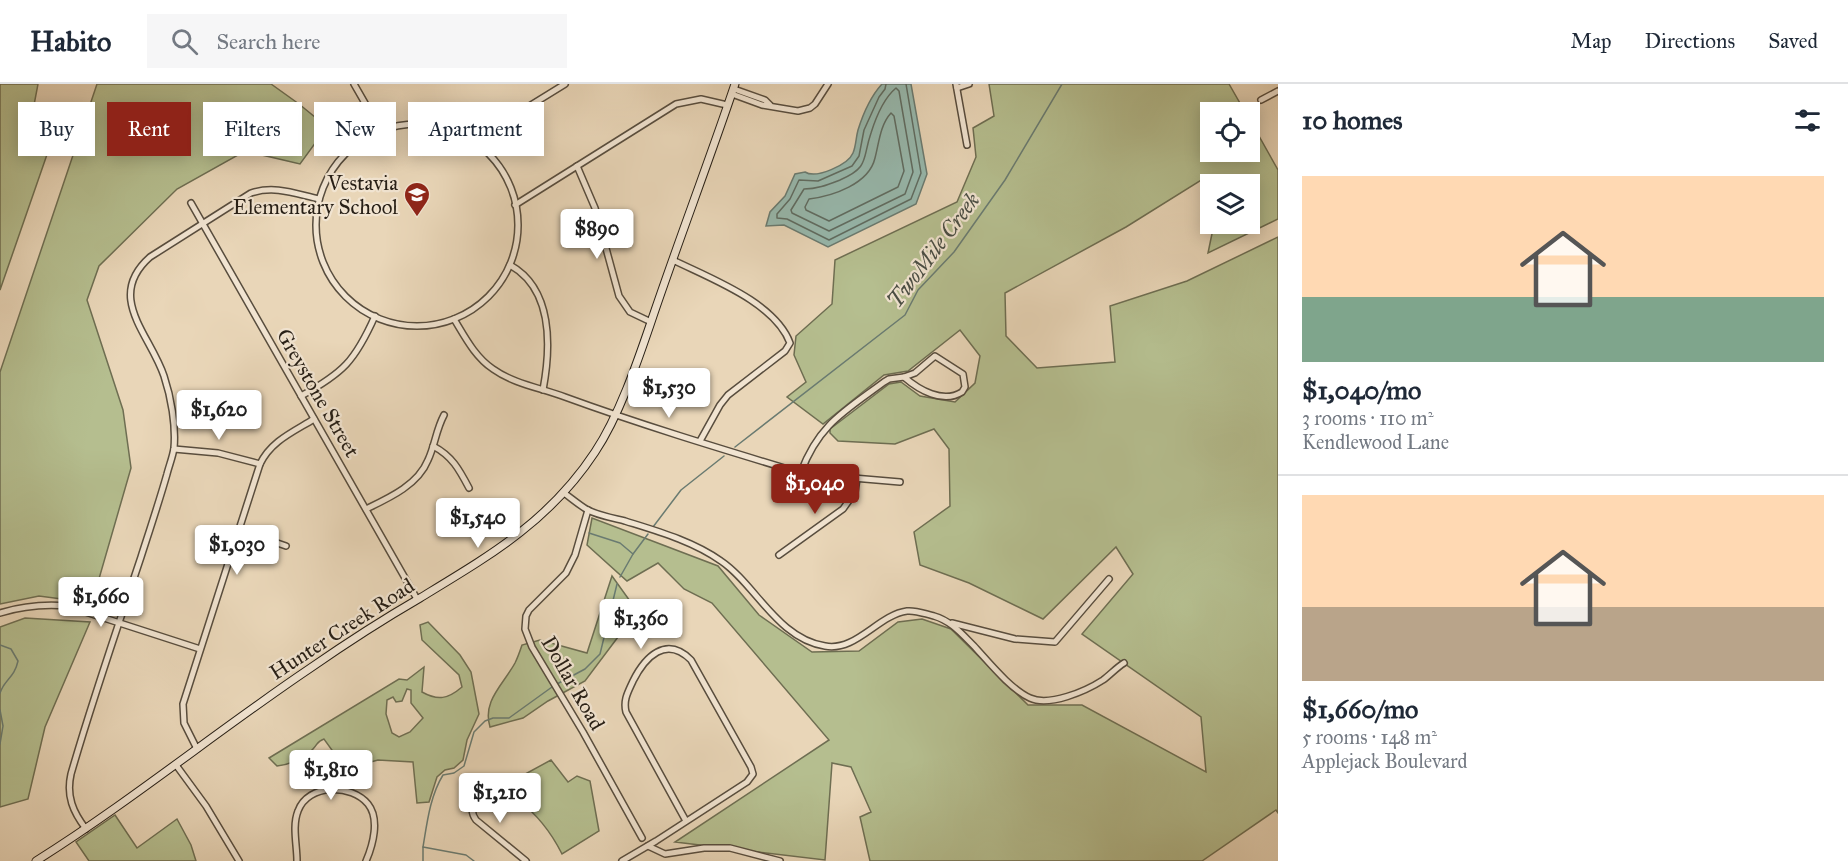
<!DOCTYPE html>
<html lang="en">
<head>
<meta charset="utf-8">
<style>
	body { margin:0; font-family:"IM FELL Great Primer",serif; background:#f6f6f7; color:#1f2937; height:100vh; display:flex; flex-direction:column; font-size:22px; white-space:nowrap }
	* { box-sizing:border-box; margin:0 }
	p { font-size:20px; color:#747a83 }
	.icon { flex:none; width:33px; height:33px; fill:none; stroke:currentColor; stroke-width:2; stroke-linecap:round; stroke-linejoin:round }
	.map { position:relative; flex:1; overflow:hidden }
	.details { display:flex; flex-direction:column; background:#fff; width:570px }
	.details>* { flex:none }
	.hud { position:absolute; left:18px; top:18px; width:570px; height:54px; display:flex; gap:12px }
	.tools { position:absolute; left:1200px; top:18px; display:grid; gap:12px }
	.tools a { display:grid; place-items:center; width:60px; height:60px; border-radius:0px; background:#fff; box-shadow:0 3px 15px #0003; font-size:30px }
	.price { position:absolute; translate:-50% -51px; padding:0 14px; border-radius:6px; background:#fff; color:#222; font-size:20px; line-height:39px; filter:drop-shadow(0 2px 3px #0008) }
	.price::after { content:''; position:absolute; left:50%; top:36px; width:18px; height:14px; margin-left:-9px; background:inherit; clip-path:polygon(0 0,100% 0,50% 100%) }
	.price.on { background:#8f2418; color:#fff }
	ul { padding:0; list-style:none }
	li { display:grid; align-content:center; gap:12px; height:318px; padding:0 24px }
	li+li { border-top:2px solid #e0e1e3 }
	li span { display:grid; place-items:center; height:186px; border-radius:0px; color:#555 }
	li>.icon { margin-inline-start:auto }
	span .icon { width:108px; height:108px; fill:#fffc; stroke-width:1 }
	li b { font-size:26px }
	h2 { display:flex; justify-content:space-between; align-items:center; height:72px; padding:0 24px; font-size:26px }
	.tag { padding:0 21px; border-radius:0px; background:#fff; box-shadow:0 3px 15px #0003; font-size:21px; line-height:54px }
	.tag.on { background:#8f2418; color:#fff }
	header { display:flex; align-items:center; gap:36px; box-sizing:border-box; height:84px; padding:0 30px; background:#fff; border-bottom:2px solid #e0e1e3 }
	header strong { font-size:28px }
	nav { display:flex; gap:33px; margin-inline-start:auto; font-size:21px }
	.search { width:420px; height:54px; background:#f6f6f7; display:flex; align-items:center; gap:15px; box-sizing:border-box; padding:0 21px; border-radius:0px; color:#747a83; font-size:22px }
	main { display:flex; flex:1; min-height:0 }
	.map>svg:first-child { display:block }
	.green { fill:#b5be8f; stroke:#6e6e52; stroke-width:1.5; fill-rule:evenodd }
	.water { fill:#97b9ae; stroke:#6a7b71; stroke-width:1.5 }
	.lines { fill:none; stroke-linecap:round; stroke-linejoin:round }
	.shore { stroke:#5f6c62; stroke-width:1.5 }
	.stream { stroke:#6a7b71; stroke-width:1.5 }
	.minor-casing { stroke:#584d3e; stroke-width:8 }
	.secondary-casing { stroke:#271f16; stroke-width:9 }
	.minor { stroke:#f1e4d1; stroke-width:5 }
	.secondary { stroke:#f1e4d1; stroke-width:7 }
	.labels { text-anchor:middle; stroke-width:4.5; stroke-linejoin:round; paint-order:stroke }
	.poi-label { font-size:21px; fill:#271f16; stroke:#f1e4d1; text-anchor:end }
	.street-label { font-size:21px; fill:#271f16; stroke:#f1e4d1 }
	.water-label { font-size:22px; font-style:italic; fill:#494d44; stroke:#f1e4d1 }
</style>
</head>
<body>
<header>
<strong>Habito</strong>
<div class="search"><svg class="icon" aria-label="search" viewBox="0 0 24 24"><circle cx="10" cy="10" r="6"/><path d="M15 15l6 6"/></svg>Search here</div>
<nav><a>Map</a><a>Directions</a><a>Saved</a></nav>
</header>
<main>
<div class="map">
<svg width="1278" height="777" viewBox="0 0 1278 777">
	<rect width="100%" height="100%" fill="#e9d6b8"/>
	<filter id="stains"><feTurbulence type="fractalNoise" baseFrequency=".00333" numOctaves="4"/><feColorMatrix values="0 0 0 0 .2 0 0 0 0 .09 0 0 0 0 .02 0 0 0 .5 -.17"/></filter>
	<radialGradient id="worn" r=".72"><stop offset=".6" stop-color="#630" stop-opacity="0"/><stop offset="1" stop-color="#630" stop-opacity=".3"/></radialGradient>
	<g class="green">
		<path d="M0,0h38l-4,21 17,38 -51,147z"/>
		<path d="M97,0h174l28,20 28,23 -27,37 -55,-13 -68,38 -78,77 -12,34 36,110 8,58 -39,135 -53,-7 -39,8v-232z"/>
		<path d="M989,0h240l16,28h-35v40h40v-32l28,50v49l-70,34 6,-29h36v-40l-40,1 -4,-8 -80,50 -121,66 1,43 31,32 78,-6 -5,-56 77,-25 91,-44v576l-2,-3 -74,51h-332l-10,-44 11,-5 -20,-45 -19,-4 -7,97 -150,-18 154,-102 -117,-137 -28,-14 -26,-26 -31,18 -40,-36 5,-27 126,48 41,49 53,37 47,-1 39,-29 24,-3 29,10 77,76h54l124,67 -5,-55 -119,-83 51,-60 -17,-27 -73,72 -74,-36 -49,-18 -6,-33 36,-26 -1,-57 -15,-20 -39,15 -57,-3 -8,-8v-4l59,-45 12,-2 19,14 35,6 20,-19 5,-27 -20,-26 -52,41 -24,4 -61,49 -36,-27 19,-15 -12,-27 2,-19 36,-32 3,-44 122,-58 19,-45 -3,-29 21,-12z"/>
		<path d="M612,492l23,32 -17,29 -33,44 -37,20 -25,17 -33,9c-8,-26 13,-42 25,-64 3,-6 5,-12 7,-18l18,-5 47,13z"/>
		<path d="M25,534l65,4 -45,105 -17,72 -28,8v-180z"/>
		<path d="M428,538l32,33 11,17 8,42 -12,26 -4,20 -9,8 -9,2 -8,7 -8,25 -12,1 -4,-41 -35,-2 -11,3 -30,-6 -13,-18c-7,2 -6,5 -11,10 -8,9 -24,16 -36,17l-8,-8 130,-79 8,1 17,-13 -2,25c16,9 26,7 40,-5l-3,-12 -37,-35 -2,-15zM407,605l4,1v13l12,15 -13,14 -11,5 -7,-4 -6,-19 1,-14 6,-3 3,5 6,-1z"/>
		<path d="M551,676l17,22 9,-6 13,5 9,50 -37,23c-11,-22 -24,-39 -44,-54l9,-4 -11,-17z"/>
		<path d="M115,731l22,33 40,-29 14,26 5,16h-107l-13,-19z"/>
	</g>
	<path class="water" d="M882,0h29l16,90 -11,30 -88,43 -44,-22 -18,1 4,-14 15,-16 10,-22 10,-2c11,7 43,-7 48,-19 3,-7 3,-16 5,-23 5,-16 13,-34 24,-46z"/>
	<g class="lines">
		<g class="shore">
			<path d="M886,0l-1,5 -6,8 -15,33 -5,26 -7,10 -34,15 -19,-1 -9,19 -13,15v4l10,1 42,21 82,-41 10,-26 -15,-89"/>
			<path d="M896,4l3,3 14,81 -8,22 -76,37 -37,-18 -1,-3 13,-21c13,0 23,-4 36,-9 30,-13 22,-21 31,-47 5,-16 13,-35 25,-45z"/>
			<path d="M891,29l3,3 10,55 -6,16 -69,34 -23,-11 -1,-3 4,-8c24,-3 60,-15 66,-41 4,-15 5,-33 16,-45z"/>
		</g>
		<g class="stream">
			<path d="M735,363l170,-132 13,-25 36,-38 51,-72 57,-96"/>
			<path d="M653,443l28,-37 43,-34"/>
			<path d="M589,449l31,10 13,11"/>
			<path d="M620,493l13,-23 15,-20"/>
			<path d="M0,561l11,4 7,12c-4,18 -13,17 -18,32"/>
			<path d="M557,600l28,-15 15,-15 17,-70"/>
			<path d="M0,626l3,16 -3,18"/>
			<path d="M423,763c4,-24 7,-51 20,-72l11,-2 10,-7 10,-34 11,-11 8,-3h16l43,-31"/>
			<path d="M423,777v-14l43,8 8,6"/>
		</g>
		<defs>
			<g id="minor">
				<path d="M354,0l27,47"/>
				<path d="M956,0l11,61"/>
				<path d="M957,4l12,-4"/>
				<path d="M734,5l31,11 5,5"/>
				<path d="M732,10l30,11 36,6 12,-3 5,-4 13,-20"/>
				<path d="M1261,16l17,-9"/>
				<circle cx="417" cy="141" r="101"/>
				<path d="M475,59l14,-12 76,-47"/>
				<path d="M577,82l18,42 24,88 11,16 21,10"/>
				<path d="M191,119l226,396"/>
				<path d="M515,121l161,-101 25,-5 26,6"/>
				<path d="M673,176c36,18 102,42 117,83l-5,8 -57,44 -8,10 -20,36"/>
				<path d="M510,181c43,24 41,82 33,125"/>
				<path d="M454,235c11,18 21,38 39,50 21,15 48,19 72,28 74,27 150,50 226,73l27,5 82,7"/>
				<path d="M935,272l28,18 2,13 -3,5c-19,12 -43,-2 -58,-15l11,-4z"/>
				<path d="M301,312c42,-23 54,-35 74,-80"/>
				<path d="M433,362c19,10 26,23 36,42"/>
				<path d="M174,365l44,4 42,11"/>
				<path d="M801,388c18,-48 44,-61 83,-90l5,-3 15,-2"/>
				<path d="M564,409c7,5 14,11 22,16 10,6 27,9 39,12 32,10 68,20 96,40 34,23 57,78 104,85 31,6 53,-31 82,-35 9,-1 18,3 27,5 17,5 27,17 39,29 15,16 37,44 57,53 19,9 56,-7 73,-18 7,-5 13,-12 21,-17"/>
				<path d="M366,425c23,-11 52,-24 62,-49 7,-15 8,-30 16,-45"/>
				<path d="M588,426l-13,45 -9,18 -37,37 -3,6 -1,13 7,18 51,85 59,106"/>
				<path d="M240,446l46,16"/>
				<path d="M779,471l64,-46 12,-17 2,-14"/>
				<path d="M0,529c23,-7 44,-9 67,-7l133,43"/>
				<path d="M952,539l63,16 40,3 54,-63"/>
				<path d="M197,665l-13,-26 -1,-19 77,-240c11,-23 33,-32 54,-45"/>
				<path d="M176,681l30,41 33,55"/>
				<path d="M487,702c-9,11 -21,20 -11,34l50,41"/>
				<path d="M86,745c-13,-17 -20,-33 -15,-55 21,-73 46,-145 70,-217 9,-28 18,-55 26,-83 2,-8 6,-18 7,-26 2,-23 -3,-51 -10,-72 -14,-42 -59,-79 -14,-119l101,-64c24,-8 45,1 68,6"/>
				<path d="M648,762l17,8 39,-6h26l50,13"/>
				<path d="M297,777c0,-16 -5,-35 1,-50 10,-28 54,-27 70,-7 12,15 5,41 -2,57"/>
				<path d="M622,777l34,-20 91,-59 6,-8 -2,-7 -60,-107c-25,-25 -46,-3 -58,21 -5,11 -10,19 -7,31l60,109"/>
			</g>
			<path id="secondary" d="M36,777c94,-59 181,-130 273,-192 36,-25 73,-49 111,-71 69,-42 129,-76 175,-146 24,-36 42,-89 56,-130 27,-80 57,-158 84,-238"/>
		</defs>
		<use href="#minor" class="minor-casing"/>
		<use href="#secondary" class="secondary-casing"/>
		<use href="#minor" class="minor"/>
		<use href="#secondary" class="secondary"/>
	</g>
	<defs>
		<symbol id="school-pin" viewBox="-11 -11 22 30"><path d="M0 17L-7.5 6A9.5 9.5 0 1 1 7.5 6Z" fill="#8f2418" stroke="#f1e4d1"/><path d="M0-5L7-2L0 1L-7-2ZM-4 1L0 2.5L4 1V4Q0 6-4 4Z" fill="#fff"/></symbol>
	</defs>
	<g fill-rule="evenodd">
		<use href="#school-pin" x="402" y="96" width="30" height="40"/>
	</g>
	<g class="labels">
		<g class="poi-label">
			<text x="398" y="106">Vestavia<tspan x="398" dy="24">Elementary School</tspan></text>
		</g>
		<g class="street-label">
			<text transform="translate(318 309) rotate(60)" y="7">Greystone Street</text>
			<text transform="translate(342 545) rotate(-33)" y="7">Hunter Creek Road</text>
			<text transform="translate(573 599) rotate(60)" y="7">Dollar Road</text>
		</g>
		<g class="water-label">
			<text transform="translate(933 166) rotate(-53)" y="8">TwoMile Creek</text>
		</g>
	</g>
	<rect width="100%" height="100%" filter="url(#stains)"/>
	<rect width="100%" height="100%" fill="url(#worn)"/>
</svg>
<div class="tools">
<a><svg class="icon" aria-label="locate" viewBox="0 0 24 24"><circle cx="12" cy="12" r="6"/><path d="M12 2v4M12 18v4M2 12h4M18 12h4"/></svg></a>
<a><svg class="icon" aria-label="layers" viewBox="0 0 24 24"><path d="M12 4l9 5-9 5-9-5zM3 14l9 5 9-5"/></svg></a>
</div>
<b class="price" style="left:597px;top:176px">$890</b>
<b class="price" style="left:669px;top:335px">$1,530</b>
<b class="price" style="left:219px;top:357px">$1,620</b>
<b class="price on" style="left:815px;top:431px">$1,040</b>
<b class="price" style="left:478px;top:465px">$1,540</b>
<b class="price" style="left:237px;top:492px">$1,030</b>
<b class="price" style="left:101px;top:544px">$1,660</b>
<b class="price" style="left:641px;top:566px">$1,360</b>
<b class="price" style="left:331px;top:717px">$1,810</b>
<b class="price" style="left:500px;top:740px">$1,210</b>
<div class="hud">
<a class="tag">Buy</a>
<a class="tag on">Rent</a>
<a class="tag">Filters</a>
<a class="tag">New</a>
<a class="tag">Apartment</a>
</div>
</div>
<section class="details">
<h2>10 homes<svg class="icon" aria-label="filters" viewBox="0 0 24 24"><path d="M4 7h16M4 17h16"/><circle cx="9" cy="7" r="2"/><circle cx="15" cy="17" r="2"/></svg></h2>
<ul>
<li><span style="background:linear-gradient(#ffd9b3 65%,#7fa58c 0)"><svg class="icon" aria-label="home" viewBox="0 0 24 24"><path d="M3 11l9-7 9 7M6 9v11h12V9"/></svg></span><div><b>$1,040/mo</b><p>3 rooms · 110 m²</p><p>Kendlewood Lane</p></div></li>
<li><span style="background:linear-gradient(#ffd9b3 60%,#b9a48a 0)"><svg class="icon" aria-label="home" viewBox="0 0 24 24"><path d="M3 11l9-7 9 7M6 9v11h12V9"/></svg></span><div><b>$1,660/mo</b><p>5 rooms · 148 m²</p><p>Applejack Boulevard</p></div></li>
</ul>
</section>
</main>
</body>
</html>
